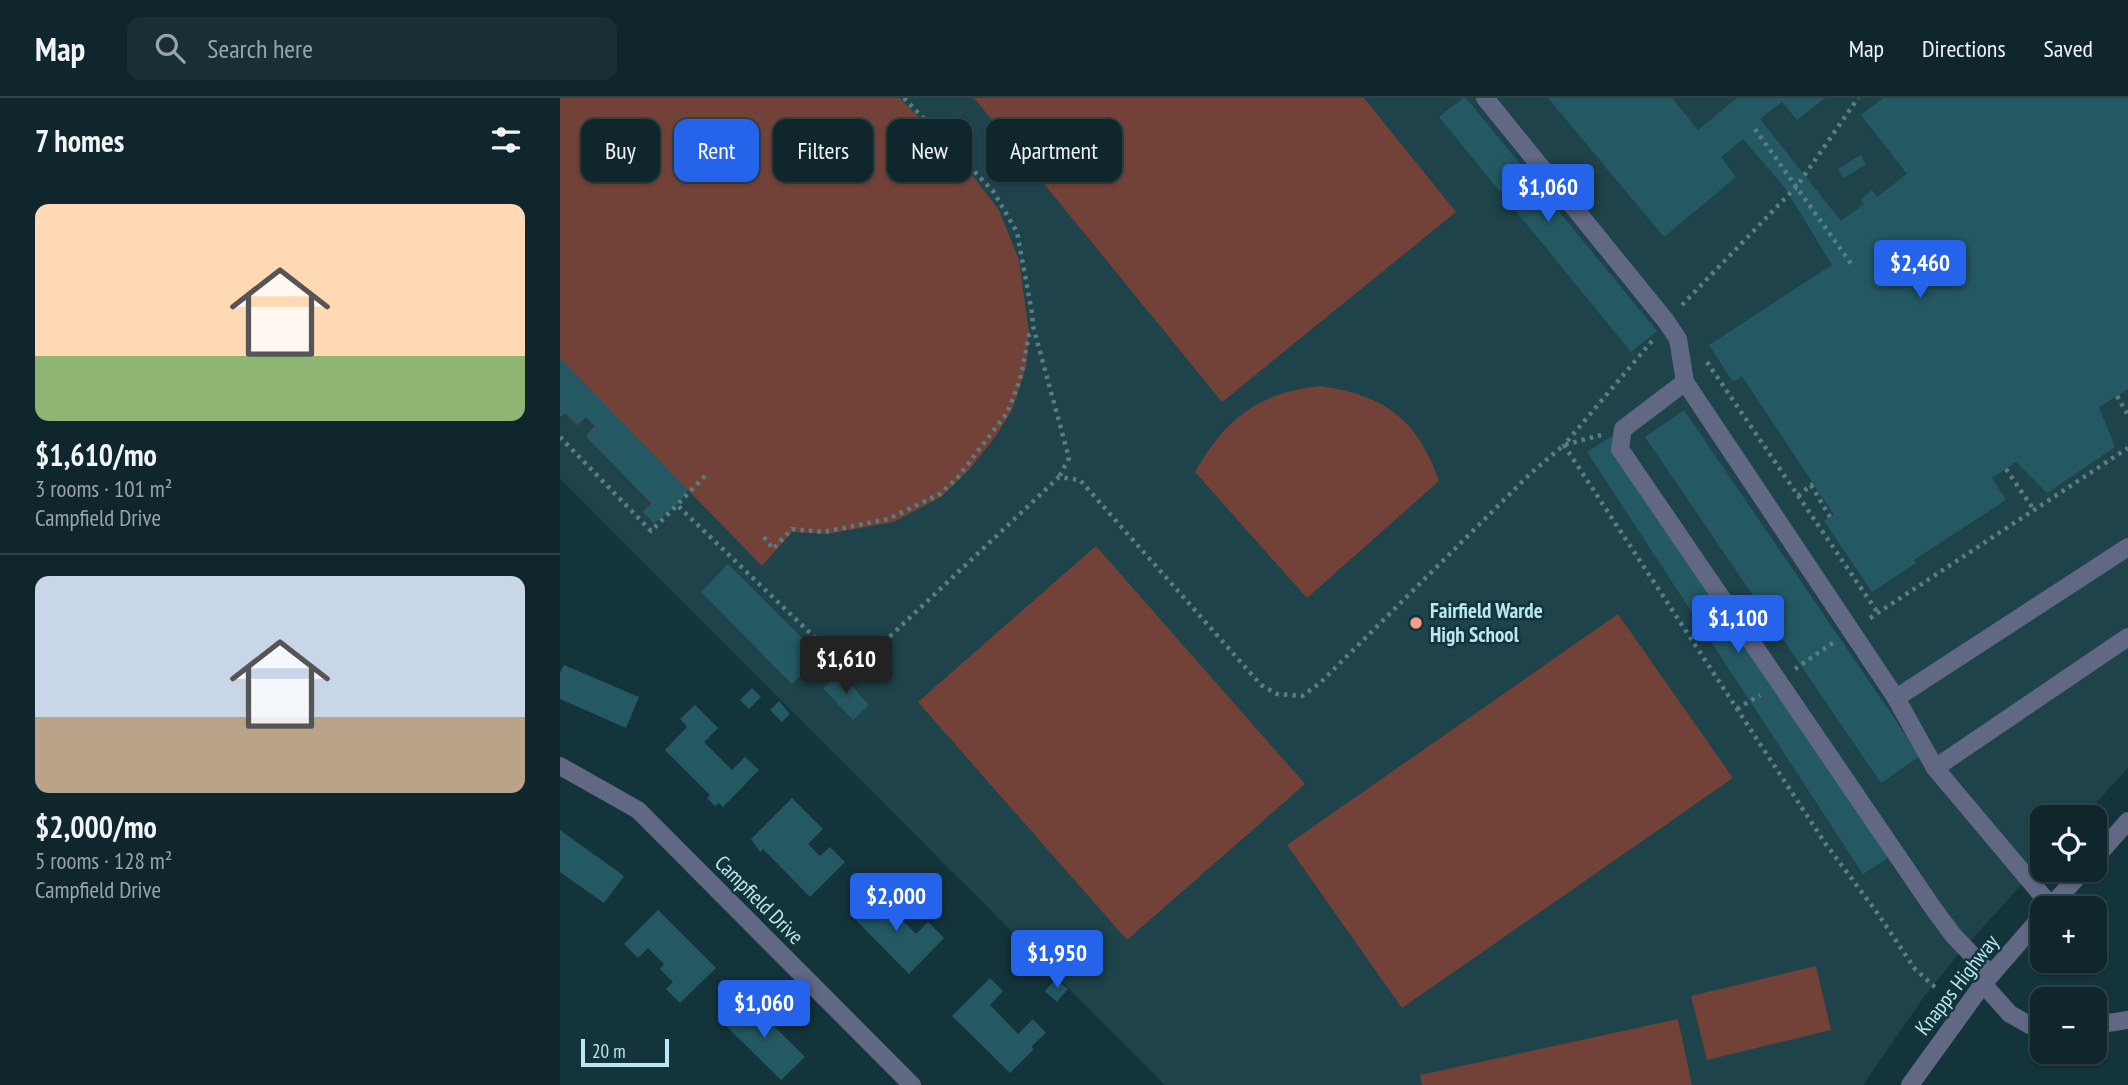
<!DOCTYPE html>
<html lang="en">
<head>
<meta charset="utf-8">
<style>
	body { margin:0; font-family:"PT Sans Narrow",sans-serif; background:#182f34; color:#f1f3f6; height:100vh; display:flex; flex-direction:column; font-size:26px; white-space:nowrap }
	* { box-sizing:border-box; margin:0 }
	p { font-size:23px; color:#9ba5a9 }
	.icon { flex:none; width:38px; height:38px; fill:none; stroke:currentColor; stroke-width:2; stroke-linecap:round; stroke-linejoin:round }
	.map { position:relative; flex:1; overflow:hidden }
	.details { display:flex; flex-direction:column; background:#0f272c; width:560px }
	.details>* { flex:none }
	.guide { position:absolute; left:21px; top:21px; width:665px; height:63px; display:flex; gap:14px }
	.controls { position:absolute; left:1470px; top:707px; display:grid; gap:14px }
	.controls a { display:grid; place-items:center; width:77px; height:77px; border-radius:14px; background:#0f272c; box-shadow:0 2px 5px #0004,0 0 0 2px #2f4448; font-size:35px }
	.scale { position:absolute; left:21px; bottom:18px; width:88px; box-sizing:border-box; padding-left:7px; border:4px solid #bae8f2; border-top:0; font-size:19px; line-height:24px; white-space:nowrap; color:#bae8f2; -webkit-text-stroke:5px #14343b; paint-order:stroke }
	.price { position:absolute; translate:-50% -60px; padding:0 16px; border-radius:7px; background:#2563eb; color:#fff; font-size:23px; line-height:46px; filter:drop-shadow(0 2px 4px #0008) }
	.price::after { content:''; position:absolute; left:50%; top:42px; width:21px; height:16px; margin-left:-10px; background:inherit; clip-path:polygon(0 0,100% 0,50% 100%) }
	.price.on { background:#222; color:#fff }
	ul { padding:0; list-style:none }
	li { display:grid; align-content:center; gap:14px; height:371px; padding:0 35px }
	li+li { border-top:2px solid #2f4448 }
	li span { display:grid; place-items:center; height:217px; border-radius:14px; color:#555 }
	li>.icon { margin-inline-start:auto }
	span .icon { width:126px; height:126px; fill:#fffc; stroke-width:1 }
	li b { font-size:30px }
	h2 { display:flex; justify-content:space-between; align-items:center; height:84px; padding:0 35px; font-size:30px }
	.pill { padding:0 24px; border-radius:14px; background:#0f272c; box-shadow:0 2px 5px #0004,0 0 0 2px #2f4448; font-size:24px; line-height:63px }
	.pill.on { background:#2563eb; color:#fff }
	header { display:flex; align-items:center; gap:42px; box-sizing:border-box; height:98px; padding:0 35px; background:#0f272c; border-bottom:2px solid #2f4448 }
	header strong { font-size:33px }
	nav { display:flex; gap:38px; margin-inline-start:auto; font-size:24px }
	.search { width:490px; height:63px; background:#182f34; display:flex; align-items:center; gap:18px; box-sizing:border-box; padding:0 24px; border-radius:14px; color:#9ba5a9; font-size:26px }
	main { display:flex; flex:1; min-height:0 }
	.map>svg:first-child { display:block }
	.built { fill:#1e434a }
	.green { fill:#724137 }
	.building { fill:#245963 }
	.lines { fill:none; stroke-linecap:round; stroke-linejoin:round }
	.path { stroke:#577d85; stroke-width:4.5; stroke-dasharray:3.5 5; stroke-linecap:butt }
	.service { stroke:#616883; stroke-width:18 }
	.minor { stroke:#616883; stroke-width:18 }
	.tertiary { stroke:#616883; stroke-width:18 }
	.poi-dot { fill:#f49e8a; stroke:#14343b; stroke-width:2.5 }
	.labels { text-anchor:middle; stroke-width:5; stroke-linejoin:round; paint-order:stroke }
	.poi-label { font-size:21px; font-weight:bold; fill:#bae8f2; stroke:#14343b; text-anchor:start }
	.street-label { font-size:21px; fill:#bae8f2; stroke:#14343b }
</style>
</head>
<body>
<header>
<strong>Map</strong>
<div class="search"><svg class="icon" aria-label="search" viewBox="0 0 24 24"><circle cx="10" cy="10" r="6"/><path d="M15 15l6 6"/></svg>Search here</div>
<nav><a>Map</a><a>Directions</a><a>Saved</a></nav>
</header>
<main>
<section class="details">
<h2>7 homes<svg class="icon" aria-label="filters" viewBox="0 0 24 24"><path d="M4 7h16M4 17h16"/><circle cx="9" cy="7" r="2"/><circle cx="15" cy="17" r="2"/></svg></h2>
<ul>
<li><span style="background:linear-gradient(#ffd9b3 70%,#8fb573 0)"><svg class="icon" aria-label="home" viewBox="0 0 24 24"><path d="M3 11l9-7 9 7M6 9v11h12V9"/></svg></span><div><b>$1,610/mo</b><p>3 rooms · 101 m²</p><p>Campfield Drive</p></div></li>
<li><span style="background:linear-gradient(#c9d6e8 65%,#b9a48a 0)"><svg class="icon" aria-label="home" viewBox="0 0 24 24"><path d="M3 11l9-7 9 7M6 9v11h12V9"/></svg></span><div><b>$2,000/mo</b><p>5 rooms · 128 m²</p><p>Campfield Drive</p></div></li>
</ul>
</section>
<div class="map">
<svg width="1568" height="987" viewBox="0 0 1568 987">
	<rect width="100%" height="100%" fill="#14343b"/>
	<path class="built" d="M0,0h1568v670l-45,49h-41v45l-85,94 -31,38 -63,91h-698l-605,-606z"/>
	<g class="green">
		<path d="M0,0h340l60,61 39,51 20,50 10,72 -3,35 -13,41 -17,28 -27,34 -28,27 -47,25 -67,12 -35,-2 -30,34 -74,-76 -11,15 -23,18 -11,-11 8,-9 -65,-67 9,-10 -9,-9 -9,8 -12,-12 -5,4z"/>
		<path d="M414,0h390l92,114 -234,190z"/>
		<path d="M761,288c65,10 95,32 118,95l-132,117 -112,-126c30,-53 64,-80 126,-86z"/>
		<path d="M536,448l209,238 -178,156 -209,-238z"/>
		<path d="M1058,516l115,164 -331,230 -115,-163z"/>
		<path d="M1256,868l15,64 -124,30 -16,-64z"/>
		<path d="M1118,921l14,66h-270l-2,-10z"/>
	</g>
	<g class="building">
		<path d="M903,0h3l191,233 -26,21 -192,-235z"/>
		<path d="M988,0h124l26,32 39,-32h88l-28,22 -15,-18 -22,17 81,102 23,-17 -3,-4 11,-10 5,7 30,-23 -46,-59 22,-17h245v291l-29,18 16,40 -68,46 -31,-31 -24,16 14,22 -92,60 2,3 -44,29 -48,-71 10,-6 -92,-139 -9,6 -24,-37 123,-80 -47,-77 -42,-49 -22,18 15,20 -72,60z"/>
		<path d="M1301,57l5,9 -22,14 -6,-9z"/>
		<path d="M0,260l128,132 -11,15 -23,18 -11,-11 9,-9 -66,-67 10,-9 -10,-10 -9,8 -12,-13 -5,5z"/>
		<path d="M1124,312l236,346 -39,27 -236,-346z"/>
		<path d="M1052,338l276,422 -25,16 -276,-422z"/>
		<path d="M168,466l92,92 -28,28 -91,-92z"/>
		<path d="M4,567l75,32 -13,31 -66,-29v-26z"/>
		<path d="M280,575l28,31 -1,3 -14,13 -30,-32z"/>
		<path d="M192,590l9,9 -12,12 -9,-9z"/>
		<path d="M219,603l11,13 -8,8 -12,-12z"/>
		<path d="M135,607l23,23 -14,14 28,28 13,-13 14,13 -36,37 -4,-4 -4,3 -8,-8 3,-3 -45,-45 22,-23 -7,-8z"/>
		<path d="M232,700l31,31 -15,15 12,12 10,-9 15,15 -35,35 -47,-48 -3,3 -9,-13z"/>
		<path d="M0,732l64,46 -20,27 -44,-31z"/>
		<path d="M314,794l42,42 12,-12 16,16 -35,36 -58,-59z"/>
		<path d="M98,812l58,58 -36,35 -14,-14 7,-7 -13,-13 4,-5 -16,-16 -10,10 -14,-14z"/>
		<path d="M476,849l9,12 -12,9 -9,-11z"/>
		<path d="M430,880l13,13 -13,14 28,29 15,-15 13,14 -14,13 1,4 -23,23 -58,-57z"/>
		<path d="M496,881l12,10 -11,13 -12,-11z"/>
		<path d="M187,901l58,58 -24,23 -58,-57z"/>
	</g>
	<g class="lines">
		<g class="path">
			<path d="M344,0l89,93 24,41 15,81 1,13 36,132 -10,19"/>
			<path d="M1195,31l97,136"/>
			<path d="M1122,207l115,-119 61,-88"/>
			<path d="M1092,243l-88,104 261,398 53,71 37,55 22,20"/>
			<path d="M1147,264l171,251"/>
			<path d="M1557,298l11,19"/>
			<path d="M0,339l91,94 26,-26"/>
			<path d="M1446,371l28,41"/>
			<path d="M145,378l-28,29 157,151 32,3 193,-182 21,3 181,205 16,9 25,2 18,-13 212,-211 32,-27 37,-10"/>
			<path d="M1238,398l13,-11 19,32"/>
			<path d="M204,439l9,12 19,-20 31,3 65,-13 52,-25 18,-17 49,-64 13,-33 9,-45 5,-3"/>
			<path d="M1310,520l258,-170"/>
			<path d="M1235,571l39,-27"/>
			<path d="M1177,611l23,-14"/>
		</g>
		<g class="service">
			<path d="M925,0l181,223 12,18 7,43 211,316"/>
			<path d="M1125,284l-62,47 -3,20 313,459 20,27 38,40"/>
			<path d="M1375,670l193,-131"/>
			<path d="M1491,808l-116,-138 -39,-70 232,-151"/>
			<path d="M1423,886l27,30 32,18"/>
			<path d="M1535,927l33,-5"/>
		</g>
		<path class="minor" d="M0,668l78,44 274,275"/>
		<g class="tertiary">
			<path d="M1535,760l33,-37"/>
			<path d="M1489,810l35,-38"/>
			<path d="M1350,987l73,-101 59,-68"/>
		</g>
	</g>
	<circle class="poi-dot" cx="856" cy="525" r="7"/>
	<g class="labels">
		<g class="poi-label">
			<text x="870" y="520">Fairfield Warde<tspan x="870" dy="24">High School</tspan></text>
		</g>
		<g class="street-label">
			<text transform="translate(199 802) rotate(45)" y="7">Campfield Drive</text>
			<text transform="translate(1397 887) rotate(-52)" y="7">Knapps Highway</text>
		</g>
	</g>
</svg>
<div class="controls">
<a><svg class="icon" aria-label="locate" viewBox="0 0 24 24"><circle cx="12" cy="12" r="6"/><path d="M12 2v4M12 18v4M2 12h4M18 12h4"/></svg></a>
<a>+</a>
<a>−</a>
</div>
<div class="scale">20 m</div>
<b class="price" style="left:988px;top:126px">$1,060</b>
<b class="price" style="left:1360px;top:202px">$2,460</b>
<b class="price" style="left:1178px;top:557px">$1,100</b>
<b class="price on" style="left:286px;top:598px">$1,610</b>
<b class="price" style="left:336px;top:835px">$2,000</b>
<b class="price" style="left:497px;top:892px">$1,950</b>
<b class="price" style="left:204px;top:942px">$1,060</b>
<div class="guide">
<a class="pill">Buy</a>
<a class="pill on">Rent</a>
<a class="pill">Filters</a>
<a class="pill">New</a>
<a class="pill">Apartment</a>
</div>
</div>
</main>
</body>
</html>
